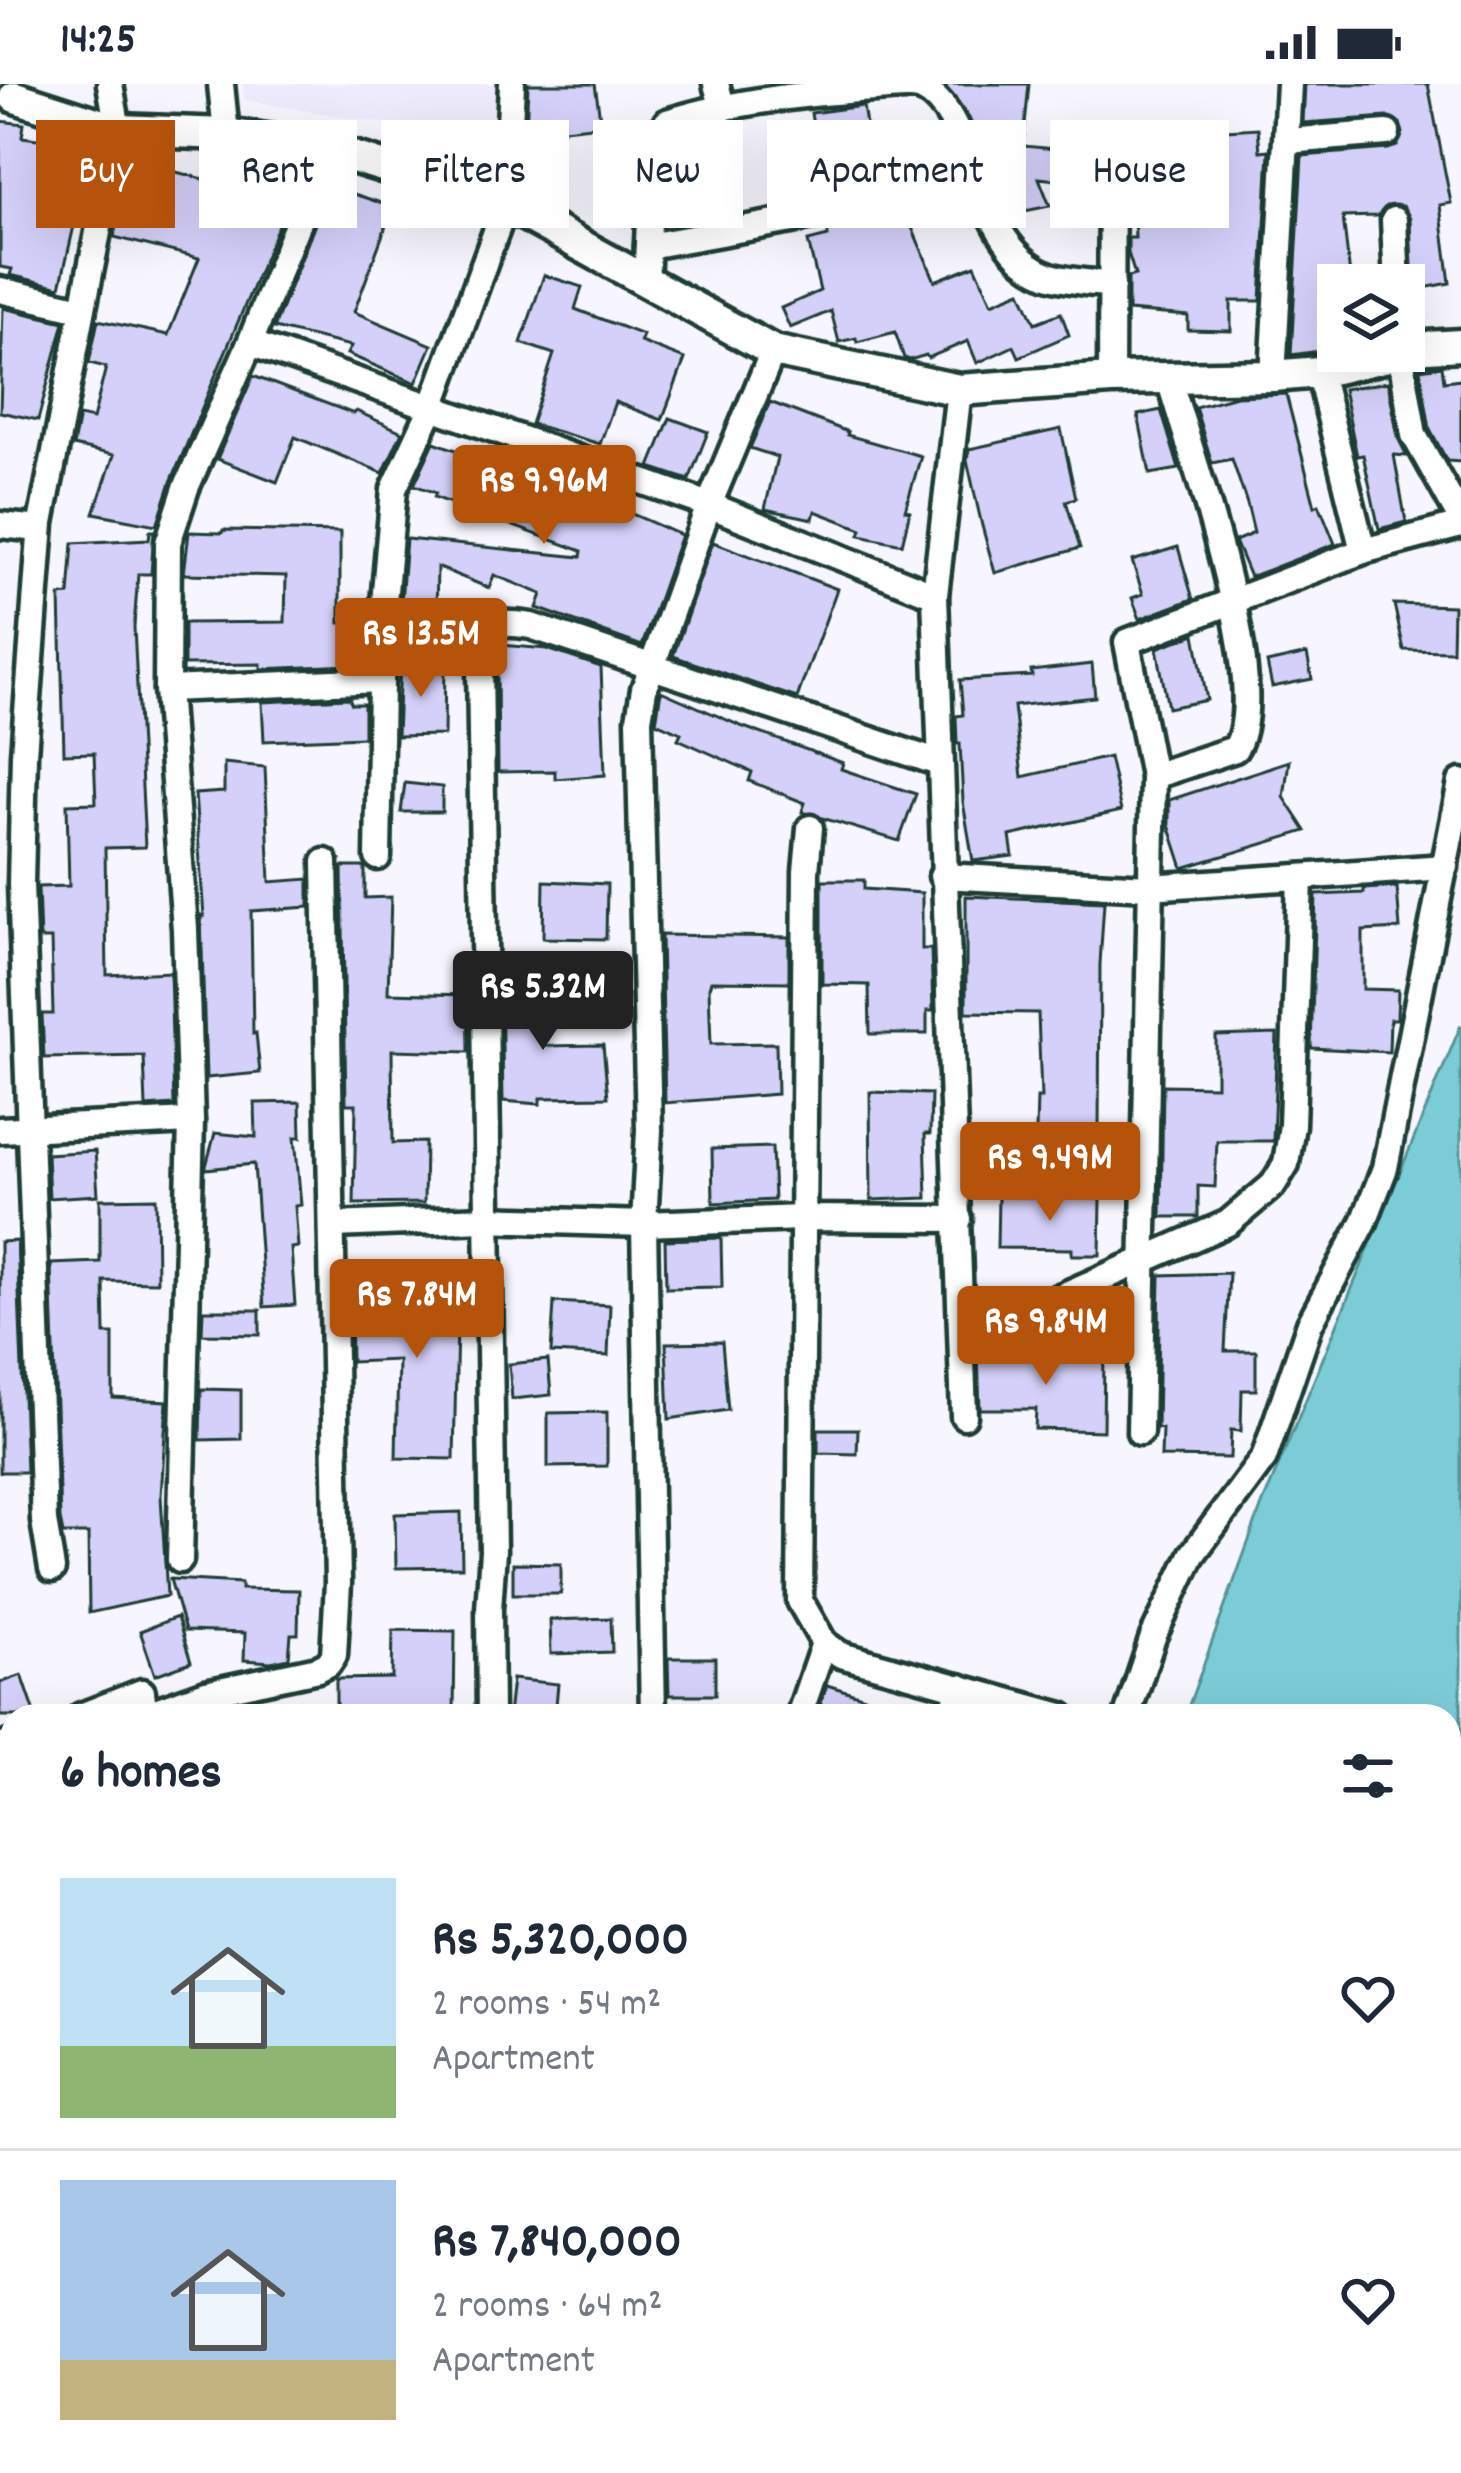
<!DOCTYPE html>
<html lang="en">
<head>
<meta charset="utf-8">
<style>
	body { margin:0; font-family:Dekko,sans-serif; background:#f2f2f3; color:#1f2937; height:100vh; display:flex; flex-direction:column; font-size:45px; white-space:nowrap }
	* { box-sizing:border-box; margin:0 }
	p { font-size:39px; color:#747a83 }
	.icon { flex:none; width:66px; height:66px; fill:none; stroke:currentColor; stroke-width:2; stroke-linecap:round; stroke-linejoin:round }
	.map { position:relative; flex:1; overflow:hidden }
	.details { position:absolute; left:0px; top:1620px; width:1461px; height:771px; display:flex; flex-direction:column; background:#fff; border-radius:36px 36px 0 0; box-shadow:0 12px 48px #0002 }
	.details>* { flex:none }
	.guide { position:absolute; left:36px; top:36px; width:1389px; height:108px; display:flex; gap:24px }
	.fabs { position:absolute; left:1317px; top:180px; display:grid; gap:24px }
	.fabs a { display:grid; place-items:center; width:108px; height:108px; border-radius:0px; background:#fff; box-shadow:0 12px 48px #0002; font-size:60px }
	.price { position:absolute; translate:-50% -102px; padding:0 27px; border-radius:12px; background:#b45309; color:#fff; font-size:39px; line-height:78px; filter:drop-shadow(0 3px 6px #0008) }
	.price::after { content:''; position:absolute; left:50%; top:72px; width:36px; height:27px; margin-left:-18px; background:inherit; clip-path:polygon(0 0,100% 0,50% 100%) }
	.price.active { background:#222; color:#fff }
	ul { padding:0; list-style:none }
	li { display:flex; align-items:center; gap:36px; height:300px; padding:0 60px }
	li+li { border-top:3px solid #e0e1e3 }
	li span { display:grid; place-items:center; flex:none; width:336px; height:240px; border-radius:0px; color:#555 }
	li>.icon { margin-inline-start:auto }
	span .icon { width:144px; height:144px; fill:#fffc; stroke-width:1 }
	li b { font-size:51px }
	h2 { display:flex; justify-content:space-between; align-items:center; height:144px; padding:0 60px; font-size:51px }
	.pill { padding:0 42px; border-radius:0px; background:#fff; box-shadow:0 12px 48px #0002; font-size:42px; line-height:108px }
	.pill.active { background:#b45309; color:#fff }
	.status { display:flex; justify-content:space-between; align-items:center; height:84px; padding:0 60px; background:#fff; direction:ltr }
	.status svg { height:33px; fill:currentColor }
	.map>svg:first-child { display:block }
	.built { fill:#edebfc }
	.water { fill:#7cccd8; stroke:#579396; stroke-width:3 }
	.building { fill:#d5d0f9; stroke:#1f3d34; stroke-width:3 }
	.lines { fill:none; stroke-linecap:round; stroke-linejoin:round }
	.minor-casing { stroke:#1f3d34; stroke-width:33 }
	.tertiary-casing { stroke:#1f3d34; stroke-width:39 }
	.minor { stroke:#fff; stroke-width:24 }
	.tertiary { stroke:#fff; stroke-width:30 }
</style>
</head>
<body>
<div class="status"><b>14:25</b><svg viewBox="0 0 49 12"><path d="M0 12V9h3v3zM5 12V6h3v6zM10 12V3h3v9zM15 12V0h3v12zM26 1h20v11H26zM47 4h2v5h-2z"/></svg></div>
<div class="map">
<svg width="1461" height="2389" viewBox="0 0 1461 2389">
	<rect width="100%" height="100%" fill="#f7f6fe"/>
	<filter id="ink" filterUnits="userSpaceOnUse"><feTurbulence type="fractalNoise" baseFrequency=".00833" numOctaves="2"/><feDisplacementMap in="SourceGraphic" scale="24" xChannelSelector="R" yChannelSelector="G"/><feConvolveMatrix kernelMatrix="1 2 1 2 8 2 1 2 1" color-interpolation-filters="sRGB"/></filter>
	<g filter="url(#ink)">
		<path class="built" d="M243,0h285l2,64 -286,-48z"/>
		<g class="water">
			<path d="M1461,941v1412l-12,-2v-719h-264l74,-203z"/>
			<path d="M887,2379h220l-13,10h-215z"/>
		</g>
		<g class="building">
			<path d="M528,0h67l6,41 -75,8z"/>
			<path d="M943,0h86l-6,62 54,5 -3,31 -35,-4 11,28 -40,8 -41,-96z"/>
			<path d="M1305,0h123l23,119 -11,2 10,78 -37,7 -3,-71 -7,-13h-17l-8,10 -35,1 8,68h-13v45l-11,1v19l-36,5 11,-199 86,-7 9,-3 6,-13 -3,-10 -13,-6 -84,6z"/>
			<path d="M863,22l10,64 -26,4 3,19 -26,4 -13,-84z"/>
			<path d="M0,37l24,3 -2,13 45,6 -12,79 19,4 -14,61 -50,-12 2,-6 -12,-2z"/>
			<path d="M1258,44l2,23 9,-1 -8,151h-30v30l-43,-1v-14l-60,-5v-34l7,-2 -7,-22v-15h7l-4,-97 34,-2 2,54h46l-4,-62z"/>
			<path d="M700,46l9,47 15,-3 9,40 -62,11 -4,-41 20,-3 -9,-45z"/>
			<path d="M144,80l84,21 1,-4 60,19 -118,282 -14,43 -63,-12 20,-58 -41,-9 6,-30 14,3 13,-52 -17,-4 9,-43 70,15 31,-77 -85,-21 6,-32 14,3z"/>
			<path d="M330,102l63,21 -39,105 78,33 -16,38 -69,-29 4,-8 -77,-18z"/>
			<path d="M907,132l28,65 40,-16 17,38 29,-12 14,32 26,-10 8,22 -50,22 -5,-11 -37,17 -9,-22 -40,17 -2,-3 -16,5 -6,-2 -9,-26 -38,10 -1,-4 -17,4 -8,-31 -41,17 -9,-20 39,-17 -12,-50 20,-5v-6z"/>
			<path d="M544,191l38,12 -7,22 68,26 -3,7 45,17 -23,61 -47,-18 -15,42 -69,-20 23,-70 -33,-11z"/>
			<path d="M3,224l61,14 -26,98 -38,-8z"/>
			<path d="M1442,282l2,15 17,-2v83l-14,-1 -17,-32 -10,-60z"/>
			<path d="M253,292l101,38 2,-3 46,21 -19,41 -88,-36 -18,45 -60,-23z"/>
			<path d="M1388,298l10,56 9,18 -13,-1 12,67 -27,7 -16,-74 -6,1 -14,-67z"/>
			<path d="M1286,310l29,112 4,-2 16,40 -85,33 -15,-36 19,-8 -7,-29 -15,-45 -20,4 -17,-56 41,-11z"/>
			<path d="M770,318l78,30 -1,3 74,21 -16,54 5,1 -8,33 -42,-9 2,-6 -47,-18 -2,8 -48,-10 12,-52 -27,-9z"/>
			<path d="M1161,326l18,59 -29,5 -12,-59z"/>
			<path d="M670,334l38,14 -19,48 -39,-13z"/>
			<path d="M1061,345l15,69 -10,3 14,47 -85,25 -13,-47 -15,-66 2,-11z"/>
			<path d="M434,358l66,24 4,-7 177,76 -39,111 -105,-38 5,-14 -48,-19 -5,13 -52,-21 -1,49 -36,-1 6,-76 175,18 1,-6 -148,-54 2,-4 -22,-8z"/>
			<path d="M223,446l117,2v91h11l-1,42 -89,4v-5l-77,1v-42l101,-1 1,-46 -102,-2 5,-42 33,1z"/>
			<path d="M150,447h4l-3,43h-13l-4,53 11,220 -40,1 2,127 63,-3 4,133 -28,2 -2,-51 -100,2 -2,-44h11l-2,-75h-11l-2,-52 31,-1 -2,-82 29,-1 -2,-50 -30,1 -4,-158 9,-1 4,-52 76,-4z"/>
			<path d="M713,458l124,47 -40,109 -124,-42z"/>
			<path d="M1178,463l15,52 -53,20 -8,-21 11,-4 -11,-33z"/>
			<path d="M1394,520l59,2 -1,45 -48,-1z"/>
			<path d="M1195,550l12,66 -39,8 -11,-60z"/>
			<path d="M501,561l46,4 54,18 4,108 -50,4v-8l-57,1 -1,-106z"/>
			<path d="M1307,570l5,25 -40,8 -5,-24z"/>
			<path d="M400,579l45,1 -1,71 -47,1z"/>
			<path d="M1092,580l3,33 -81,9 8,71 87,-20 12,54 -111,25 3,20 -40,5 -10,-59 -3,-58h-3l-1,-28 7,-1 -3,-35 72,-4 -1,-5z"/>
			<path d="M661,607l80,35 102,37 -2,6 75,25 -17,47 -97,-29 3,-9 -56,-22 3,-9 -74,-33 3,-6 -25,-11z"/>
			<path d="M349,614l3,6h12v33l-100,4 -2,-39z"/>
			<path d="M1289,677l-5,36 22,34 -123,37 -14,-43v-25z"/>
			<path d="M224,679l41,4 5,115 39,-3v28l-58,4 2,123 3,-1 4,40 -54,5 -5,-163 3,1 -9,-122 29,-2z"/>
			<path d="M405,699l37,4v25h-41z"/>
			<path d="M342,783h23v31l26,-1 -3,96 80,2 1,57 -77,-2 1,93 32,-1 -1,61 -70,1 2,-100h-10z"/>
			<path d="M822,796h42v9l58,4v56h9l2,62h-6v23h-57l-1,-49 -47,-1z"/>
			<path d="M544,797l63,3 -1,55 -63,-1z"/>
			<path d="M1397,803l3,42 -37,2v58l35,1 -1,29h-7l-1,33 -78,-4 5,-153 48,-2v-4z"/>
			<path d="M966,812l138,6 -4,62 -1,168 -63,-1 1,-33h4l-3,-85 -72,-1z"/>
			<path d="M661,851l128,2v45l-78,-1 -2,7 2,56 65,-1 1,51 -112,9z"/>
			<path d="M501,897h44l-1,65 59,-1 5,52 -68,1v6l-37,-3z"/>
			<path d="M1277,950l-4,107h-56l-2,46 -17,-1v31h-37l2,-132 53,1v-50z"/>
			<path d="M870,1008l61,2 -1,40h-5l2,64 -56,2z"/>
			<path d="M300,1018l1,35h-6l6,68 -6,1 3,41 -7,1 4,57 -31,2 -10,-143 -48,5v-3l9,-33 41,4 -1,-34z"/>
			<path d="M772,1063l2,53 -61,3 -1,-54z"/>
			<path d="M95,1067l3,44 -49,3 -2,-44z"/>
			<path d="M998,1112l103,3 -1,56h-28v-6l-75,-1z"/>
			<path d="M156,1114l1,84 -53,-1 1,53h8v64l54,3 -6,95 6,100 -78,17 -1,-79h-25l-3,-15 -9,-255 49,-2v-63z"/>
			<path d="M721,1154l1,49 -56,1 -1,-48z"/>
			<path d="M17,1157l9,231h-26v-230z"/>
			<path d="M1229,1189l-4,78h31v39h-14l-1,41 -10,-1 -1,28 -69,-1 1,-28 -5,-1 3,-153z"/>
			<path d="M397,1193l61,3 -4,179 -58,-1 2,-98 -47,2 -1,-53 45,-1z"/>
			<path d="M554,1218l56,3 -2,51 -57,-3z"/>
			<path d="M203,1226h57v25l-58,-1z"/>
			<path d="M722,1258l6,68 -59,9 -3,-76z"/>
			<path d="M978,1270l126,1 -1,76 -68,-2 1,-20h-56z"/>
			<path d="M548,1276l3,35 -39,4 -3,-35z"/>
			<path d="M201,1305l40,1v49l-41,1z"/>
			<path d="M607,1328v54l-59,1v-54z"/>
			<path d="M818,1345h40l-1,25 -39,-1z"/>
			<path d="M461,1428l1,55 -66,1 -1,-54z"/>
			<path d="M513,1479l48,1v30h-48z"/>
			<path d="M170,1495l71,4v6l58,1 -1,44h-7l-2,24 -18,4 -27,-2 1,-27 -60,-2z"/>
			<path d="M177,1533l14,45 -36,13 -15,-44z"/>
			<path d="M611,1534l1,34 -61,2 -1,-34z"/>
			<path d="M393,1546l62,1 -1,85h-118v-37l56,-1z"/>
			<path d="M668,1574h47v37h-46z"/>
			<path d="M22,1591l14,41h-36v-33z"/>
			<path d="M512,1595l46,5 -3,32h-47z"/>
			<path d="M827,1601l82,26 -1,5 -91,-1z"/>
		</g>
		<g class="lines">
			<defs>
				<g id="minor">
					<path d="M221,0l5,50"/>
					<path d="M716,0l7,25"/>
					<path d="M1288,57l99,-8"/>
					<path d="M1394,136l3,65"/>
					<path d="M648,162l260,-47"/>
					<path d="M646,200l6,-125 3,-21 12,-16c67,-21 139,-29 209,-33 14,0 33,-5 46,0 55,25 49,156 126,186 19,7 44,7 64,10"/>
					<path d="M0,206l81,19"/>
					<path d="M250,259l459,162 226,90"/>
					<path d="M1400,267l14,84 47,84"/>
					<path d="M1319,288l44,179"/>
					<path d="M1273,292l16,-292"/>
					<path d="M1111,295l1,-239"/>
					<path d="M959,306l-24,205 29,821"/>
					<path d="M0,441l40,4"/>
					<path d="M167,605l214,-9"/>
					<path d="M1153,692l82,-27c40,-61 -45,-297 -66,-370"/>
					<path d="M810,744l-4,43 -6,730 24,42 17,12 221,61"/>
					<path d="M378,773l4,-231 12,-137 38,-82 74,-203 6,-120"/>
					<path d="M942,792l207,11 296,-20"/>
					<path d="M0,1046l191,-9"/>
					<path d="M333,1141l152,-6 159,5 157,-6 158,1"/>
					<path d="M962,1256l266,-117 45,-38 13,-21 6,-39 8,-248"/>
					<path d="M1140,1348l13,-656 -26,-134 236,-91 98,-26"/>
					<path d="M180,1476l11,-439 -6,-192 -18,-240 1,-146 18,-55 64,-145 77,-194"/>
					<path d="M52,1485l-8,-48 -23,-637 3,-130 17,-231 77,-393 -8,-46"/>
					<path d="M144,1631l62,-22 112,-24 10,-5 6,-9 4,-72 -13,-721"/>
					<path d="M81,1632l61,-24 3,24"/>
					<path d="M490,1632l-1,-107 4,-58 -13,-886c7,-41 9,-45 51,-39l408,137"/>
					<path d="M653,1632l-9,-492 5,-94 -10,-411 5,-30 65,-184 64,-154"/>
					<path d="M799,1632l25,-73"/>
					<path d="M951,1632l9,-29"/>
					<path d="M1127,1632l26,-79 39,-82 72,-97 46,-135 54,-101 21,-54 76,-386"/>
					<path d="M0,1663l12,-4"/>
					<path d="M0,1863l12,67"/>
					<path d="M0,2105l12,-3"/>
					<path d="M134,2379l2,10"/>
					<path d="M629,2379l21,10"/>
					<path d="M184,2389l34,-10"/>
					<path d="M778,2389l12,-10"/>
				</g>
				<path id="tertiary" d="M15,13l103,33 108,4 101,15 179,55 267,147 186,39 152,-11 162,-3 46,-4 108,-25 34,-2"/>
			</defs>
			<use href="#minor" class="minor-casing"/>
			<use href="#tertiary" class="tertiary-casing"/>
			<use href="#minor" class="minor"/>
			<use href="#tertiary" class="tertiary"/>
		</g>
	</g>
</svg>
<div class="fabs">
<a><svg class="icon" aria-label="layers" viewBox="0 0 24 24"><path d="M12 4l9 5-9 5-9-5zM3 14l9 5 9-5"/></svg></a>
</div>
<b class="price" style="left:544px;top:463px">Rs 9.96M</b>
<b class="price" style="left:421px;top:616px">Rs 13.5M</b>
<b class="price active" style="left:543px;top:969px">Rs 5.32M</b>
<b class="price" style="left:1050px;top:1140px">Rs 9.49M</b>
<b class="price" style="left:417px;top:1277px">Rs 7.84M</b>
<b class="price" style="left:1046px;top:1304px">Rs 9.84M</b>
<div class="guide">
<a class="pill active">Buy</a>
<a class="pill">Rent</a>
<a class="pill">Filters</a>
<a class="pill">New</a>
<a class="pill">Apartment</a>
<a class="pill">House</a>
</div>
<section class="details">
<h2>6 homes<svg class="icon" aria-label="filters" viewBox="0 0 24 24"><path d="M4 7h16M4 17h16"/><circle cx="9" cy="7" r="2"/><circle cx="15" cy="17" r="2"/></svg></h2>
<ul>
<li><span style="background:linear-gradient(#bfe0f5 70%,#8fb573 0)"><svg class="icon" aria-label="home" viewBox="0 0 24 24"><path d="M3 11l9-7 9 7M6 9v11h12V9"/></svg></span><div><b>Rs 5,320,000</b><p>2 rooms · 54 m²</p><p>Apartment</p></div><svg class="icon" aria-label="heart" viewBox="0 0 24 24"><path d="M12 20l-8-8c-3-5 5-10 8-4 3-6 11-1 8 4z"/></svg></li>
<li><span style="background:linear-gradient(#a9c7e8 75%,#c2b280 0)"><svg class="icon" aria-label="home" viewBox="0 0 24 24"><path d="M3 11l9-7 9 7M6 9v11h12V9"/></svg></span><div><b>Rs 7,840,000</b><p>2 rooms · 64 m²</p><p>Apartment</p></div><svg class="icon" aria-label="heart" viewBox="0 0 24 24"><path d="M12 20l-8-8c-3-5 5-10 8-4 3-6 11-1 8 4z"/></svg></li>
</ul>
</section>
</div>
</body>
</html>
